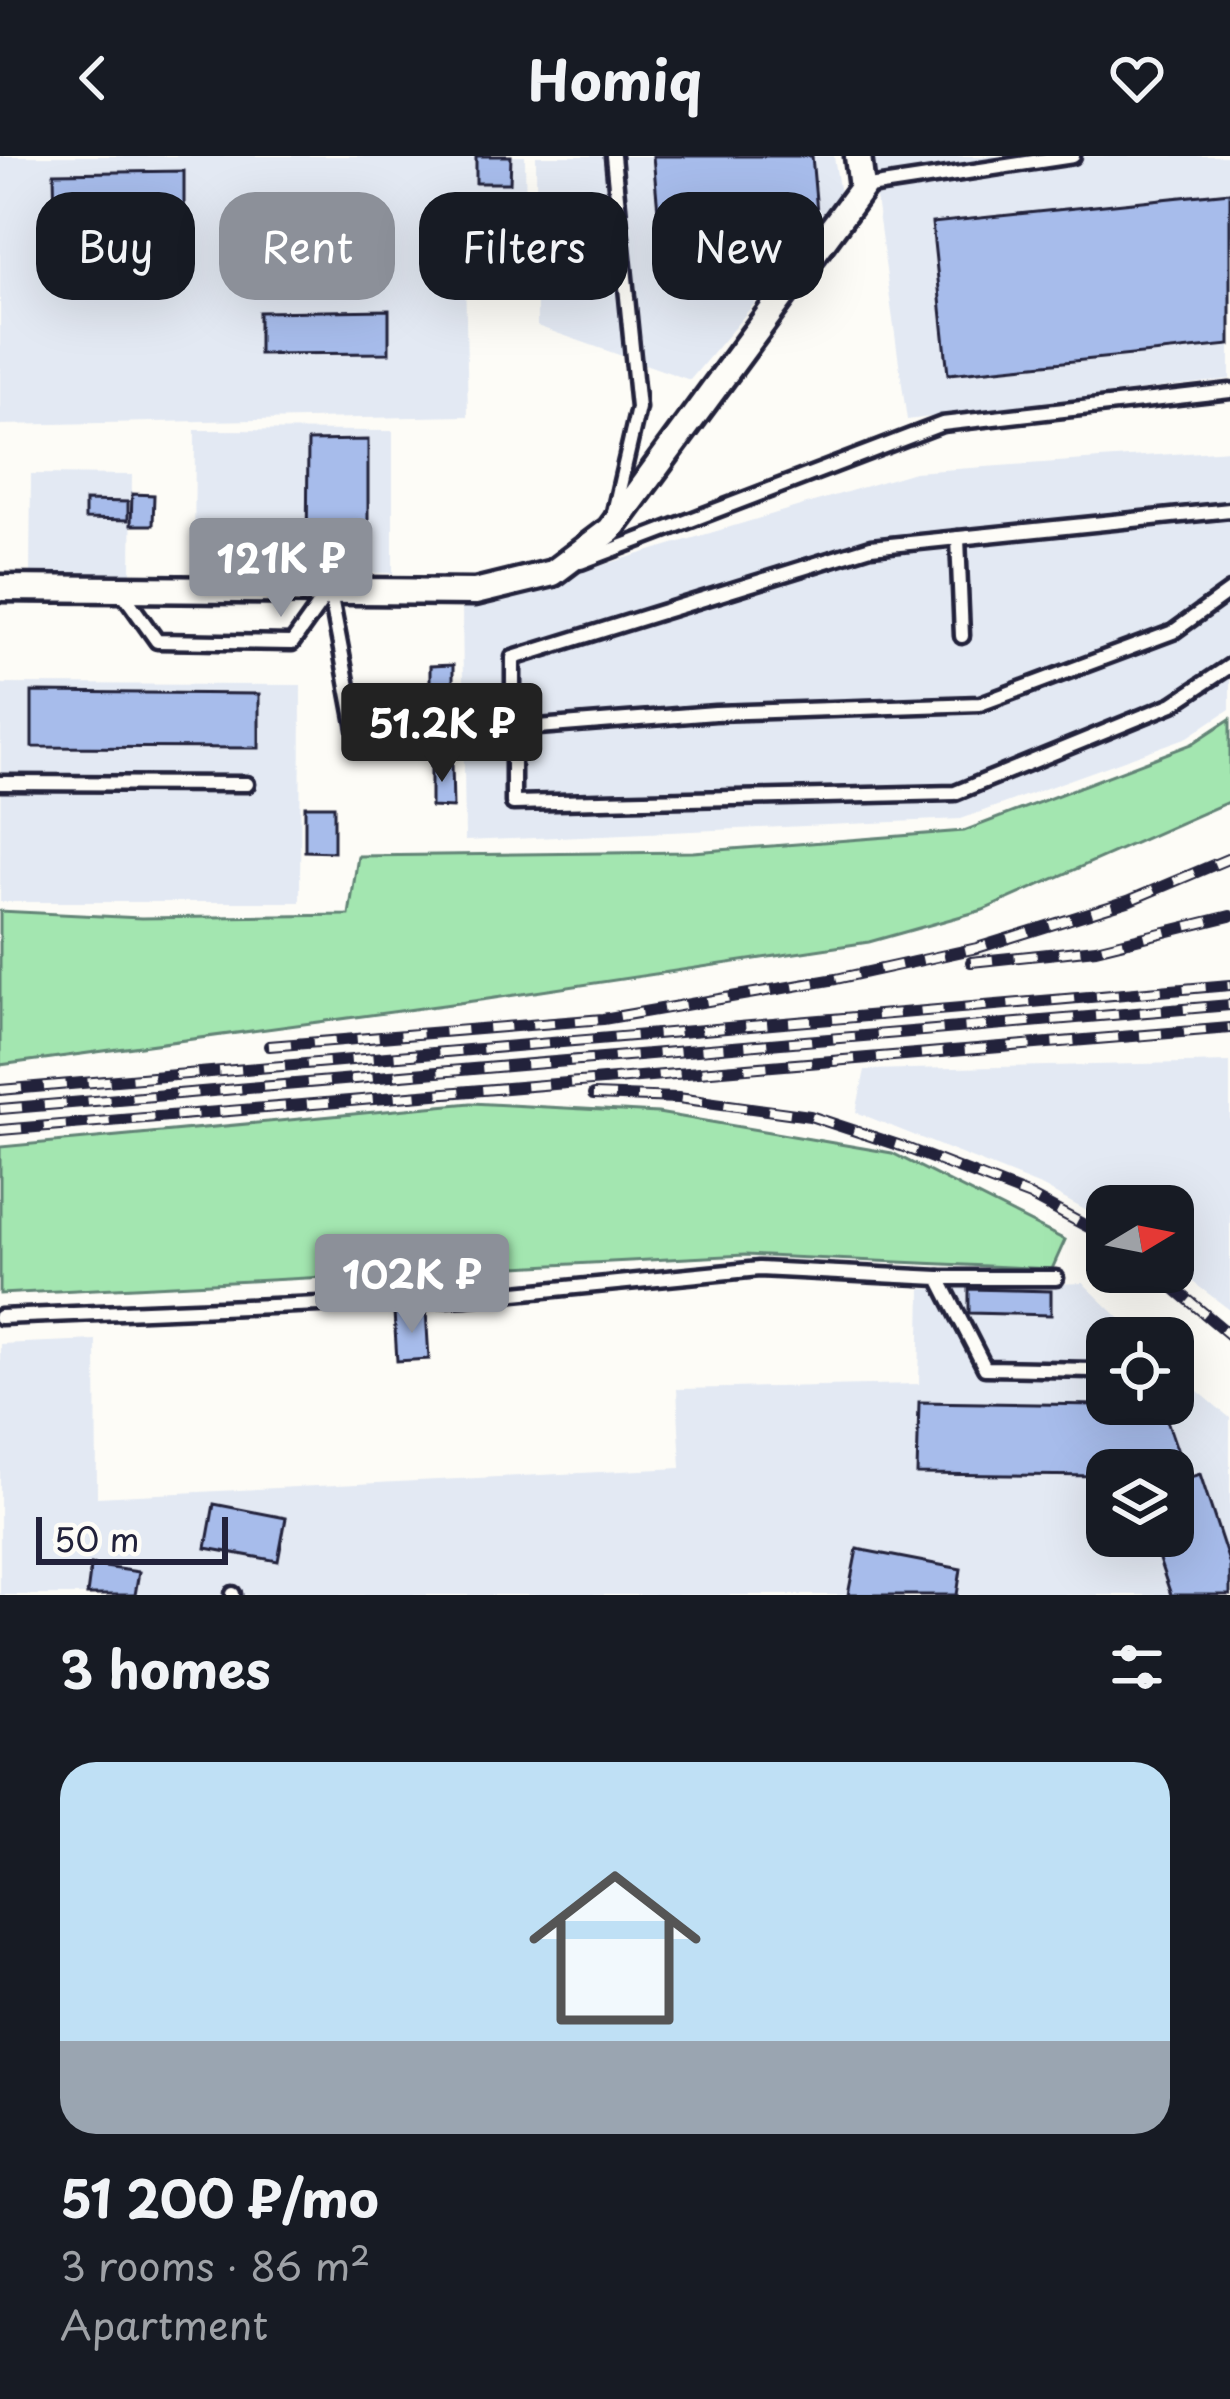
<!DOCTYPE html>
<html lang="en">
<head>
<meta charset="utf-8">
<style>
	body { margin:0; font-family:"Playpen Sans",sans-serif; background:#20242c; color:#f1f3f6; height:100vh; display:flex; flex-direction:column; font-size:45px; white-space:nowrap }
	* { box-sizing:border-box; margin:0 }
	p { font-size:39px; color:#9ea1a6 }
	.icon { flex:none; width:66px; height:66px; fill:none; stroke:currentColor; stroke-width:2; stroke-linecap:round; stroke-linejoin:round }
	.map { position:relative; height:1439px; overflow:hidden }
	.side { display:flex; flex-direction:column; background:#171b24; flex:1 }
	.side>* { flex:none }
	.hud { position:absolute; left:36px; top:36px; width:1158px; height:108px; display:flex; gap:24px }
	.needle { width:78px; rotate:80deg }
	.fabs { position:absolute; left:1086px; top:1029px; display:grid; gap:24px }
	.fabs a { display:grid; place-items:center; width:108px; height:108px; border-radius:24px; background:#171b24; box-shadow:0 12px 48px #0002; font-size:60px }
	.scale { position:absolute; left:36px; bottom:30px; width:192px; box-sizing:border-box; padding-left:12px; border:6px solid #22223b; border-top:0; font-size:33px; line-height:42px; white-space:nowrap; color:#22223b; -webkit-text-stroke:9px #fdfcf7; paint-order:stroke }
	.price { position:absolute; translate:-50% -102px; padding:0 27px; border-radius:12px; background:#8c9099; color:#fff; font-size:39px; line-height:78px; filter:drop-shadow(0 3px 6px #0008) }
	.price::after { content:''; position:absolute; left:50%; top:72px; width:36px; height:27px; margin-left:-18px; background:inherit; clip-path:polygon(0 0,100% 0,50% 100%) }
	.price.active { background:#222; color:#fff }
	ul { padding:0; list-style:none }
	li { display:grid; align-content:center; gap:24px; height:636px; padding:0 60px }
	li+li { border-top:3px solid #363941 }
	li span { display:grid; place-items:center; height:372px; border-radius:36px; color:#555 }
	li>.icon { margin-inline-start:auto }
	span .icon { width:216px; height:216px; fill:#fffc; stroke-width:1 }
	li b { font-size:51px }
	h2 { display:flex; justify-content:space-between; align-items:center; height:144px; padding:0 60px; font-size:51px }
	.tag { padding:0 42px; border-radius:36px; background:#171b24; box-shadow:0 12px 48px #0002; font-size:42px; line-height:108px }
	.tag.active { background:#8c9099; color:#fff }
	header { display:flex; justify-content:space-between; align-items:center; height:156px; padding:0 60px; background:#171b24; font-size:54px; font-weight:700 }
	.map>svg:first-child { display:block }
	.built { fill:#e3e9f3; fill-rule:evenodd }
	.green { fill:#a3e6b0; stroke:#628476; stroke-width:3 }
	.building { fill:#a7bceb; stroke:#22223b; stroke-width:3 }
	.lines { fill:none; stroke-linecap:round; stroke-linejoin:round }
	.service-casing { stroke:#22223b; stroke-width:21 }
	.minor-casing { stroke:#22223b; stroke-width:33 }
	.service { stroke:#fdfcf7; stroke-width:12 }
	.minor { stroke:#fdfcf7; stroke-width:24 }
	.rail-casing { stroke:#22223b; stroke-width:12 }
	.rail { stroke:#fdfcf7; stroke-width:8; stroke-dasharray:22; stroke-linecap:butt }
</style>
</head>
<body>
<header><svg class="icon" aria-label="back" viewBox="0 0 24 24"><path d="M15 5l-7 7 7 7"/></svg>Homiq<svg class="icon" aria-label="heart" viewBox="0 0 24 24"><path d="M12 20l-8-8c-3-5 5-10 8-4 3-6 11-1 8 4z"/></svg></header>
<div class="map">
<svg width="1230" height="1439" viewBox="0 0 1230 1439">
	<rect width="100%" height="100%" fill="#fdfcf7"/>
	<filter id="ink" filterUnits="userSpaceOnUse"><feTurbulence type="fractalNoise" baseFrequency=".00833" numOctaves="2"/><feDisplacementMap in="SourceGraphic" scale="24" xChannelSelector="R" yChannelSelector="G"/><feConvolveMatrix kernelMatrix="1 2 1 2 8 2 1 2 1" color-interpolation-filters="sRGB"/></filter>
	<g filter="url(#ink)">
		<g class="built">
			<path d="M0,0h525l1,62 -62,5 4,193 -468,9z"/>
			<path d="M536,0h298l7,45 -151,179 -153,-54z"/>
			<path d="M870,0h360v223l-323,41z"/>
			<path d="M195,274l198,1v142l-199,-1z"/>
			<path d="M1230,294v259l-42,28 -227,82 -496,22 -3,-234 452,-135z"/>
			<path d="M31,318l101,1 -1,100 -101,-1z"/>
			<path d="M1,528l300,1 -1,217h-300z"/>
			<path d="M1230,906v248l-57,-43v-61h-66v16l-64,-35 -187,-75 9,-42z"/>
			<path d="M1083,1127l57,55h-33v66h66v-34l57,48v177h-1230v-251l96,-4 1,157 584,-29 -4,-79 242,-5 2,-95zM1107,1314h66v66h-66z"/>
		</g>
		<g class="green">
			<path d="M1230,563v82l-247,109 -114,32 -381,57 -488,66v-154l141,7 208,-3 9,-59 335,-4 271,-21 228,-87z"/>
			<path d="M471,947l187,10 234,40 173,87 -13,29 -307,-14 -745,39v-147z"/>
		</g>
		<g class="building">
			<path d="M476,0h35l-1,27h-34z"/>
			<path d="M653,0h159l6,67 -36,33 -119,10z"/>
			<path d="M184,15v42l-129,2 -1,-42z"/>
			<path d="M1230,36v153l-282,29 -16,-151z"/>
			<path d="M389,154v43l-130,1v-42z"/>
			<path d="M368,284v116h-61l1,-115z"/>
			<path d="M132,338l22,1 -1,30h-22z"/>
			<path d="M85,345l43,1v18l-43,-1z"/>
			<path d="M453,509v54h-23v-53z"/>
			<path d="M32,536l227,2v54l-227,-1z"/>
			<path d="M431,607h21l1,45 -22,-1z"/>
			<path d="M305,650h29v46l-29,-1z"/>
			<path d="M969,1133l82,2v24l-82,-2z"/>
			<path d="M426,1154l3,49 -32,2 -3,-49z"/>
			<path d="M919,1246l243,4 25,72 -14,4v-12h-66v6l-190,-2z"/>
			<path d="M1200,1318l30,91v30h-59l-20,-59h22v-54z"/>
			<path d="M214,1348l72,14 -8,43 -72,-13z"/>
			<path d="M857,1393l104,20 -4,26h-109z"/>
			<path d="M91,1409l48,7 -4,23h-48z"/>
		</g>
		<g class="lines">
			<defs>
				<g id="service">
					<path d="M613,0l25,252 -24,104"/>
					<path d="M862,32l211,-32"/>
					<path d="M1230,354l-359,37 -358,111v145l442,-10 218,-89 57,-38"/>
					<path d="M958,382l4,98"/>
					<path d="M581,406l361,-138 288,-33"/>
					<path d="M120,433l37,52 135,2 37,-52"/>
					<path d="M330,436l27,142 156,-5 202,-16 265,-9 193,-72 57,-41"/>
					<path d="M0,627l247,1"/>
					<path d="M939,1122h117"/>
					<path d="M0,1161l465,-19 294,-29 180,9 46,90 108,2"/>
					<path d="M233,1439v-1"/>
				</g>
				<path id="minor" d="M0,432l475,4 78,-19 57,-43 252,-342 -4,-32"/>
			</defs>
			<use href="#service" class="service-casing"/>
			<use href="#minor" class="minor-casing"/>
			<use href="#service" class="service"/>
			<use href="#minor" class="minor"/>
			<defs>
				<g id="rail">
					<path d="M971,806l125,-13 134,-33"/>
					<path d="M269,890l334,-27 233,-40 141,-31 151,-47 102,-43"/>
					<path d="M0,934l1230,-105"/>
					<path d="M593,939l85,3 132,18 91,30 129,50 77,41"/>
					<path d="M0,953l1230,-104"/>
					<path d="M0,974l1230,-102"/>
					<path d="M1155,1116l75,63"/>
				</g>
			</defs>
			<use href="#rail" class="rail-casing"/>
			<use href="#rail" class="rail"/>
		</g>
	</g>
</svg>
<div class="fabs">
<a><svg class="needle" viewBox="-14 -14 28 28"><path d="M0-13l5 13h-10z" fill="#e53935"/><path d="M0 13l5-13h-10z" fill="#9ea1a6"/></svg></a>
<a><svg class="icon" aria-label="locate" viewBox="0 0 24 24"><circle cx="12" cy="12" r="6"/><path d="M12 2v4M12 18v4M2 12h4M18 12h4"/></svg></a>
<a><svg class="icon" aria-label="layers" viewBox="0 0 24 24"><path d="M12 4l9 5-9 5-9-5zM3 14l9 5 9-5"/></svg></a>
</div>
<div class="scale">50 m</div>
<b class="price" style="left:281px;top:464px">121K ₽</b>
<b class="price active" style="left:442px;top:629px">51.2K ₽</b>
<b class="price" style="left:412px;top:1180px">102K ₽</b>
<div class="hud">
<a class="tag">Buy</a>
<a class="tag active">Rent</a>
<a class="tag">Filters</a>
<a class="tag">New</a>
</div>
</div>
<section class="side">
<h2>3 homes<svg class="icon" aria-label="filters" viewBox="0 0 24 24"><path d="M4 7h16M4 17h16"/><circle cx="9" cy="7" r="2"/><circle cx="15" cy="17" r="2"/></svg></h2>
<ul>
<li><span style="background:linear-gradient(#bfe0f5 75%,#9aa5b1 0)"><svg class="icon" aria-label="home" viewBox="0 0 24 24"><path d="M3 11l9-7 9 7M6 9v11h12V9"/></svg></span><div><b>51 200 ₽/mo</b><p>3 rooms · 86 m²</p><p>Apartment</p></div></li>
</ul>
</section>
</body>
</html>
